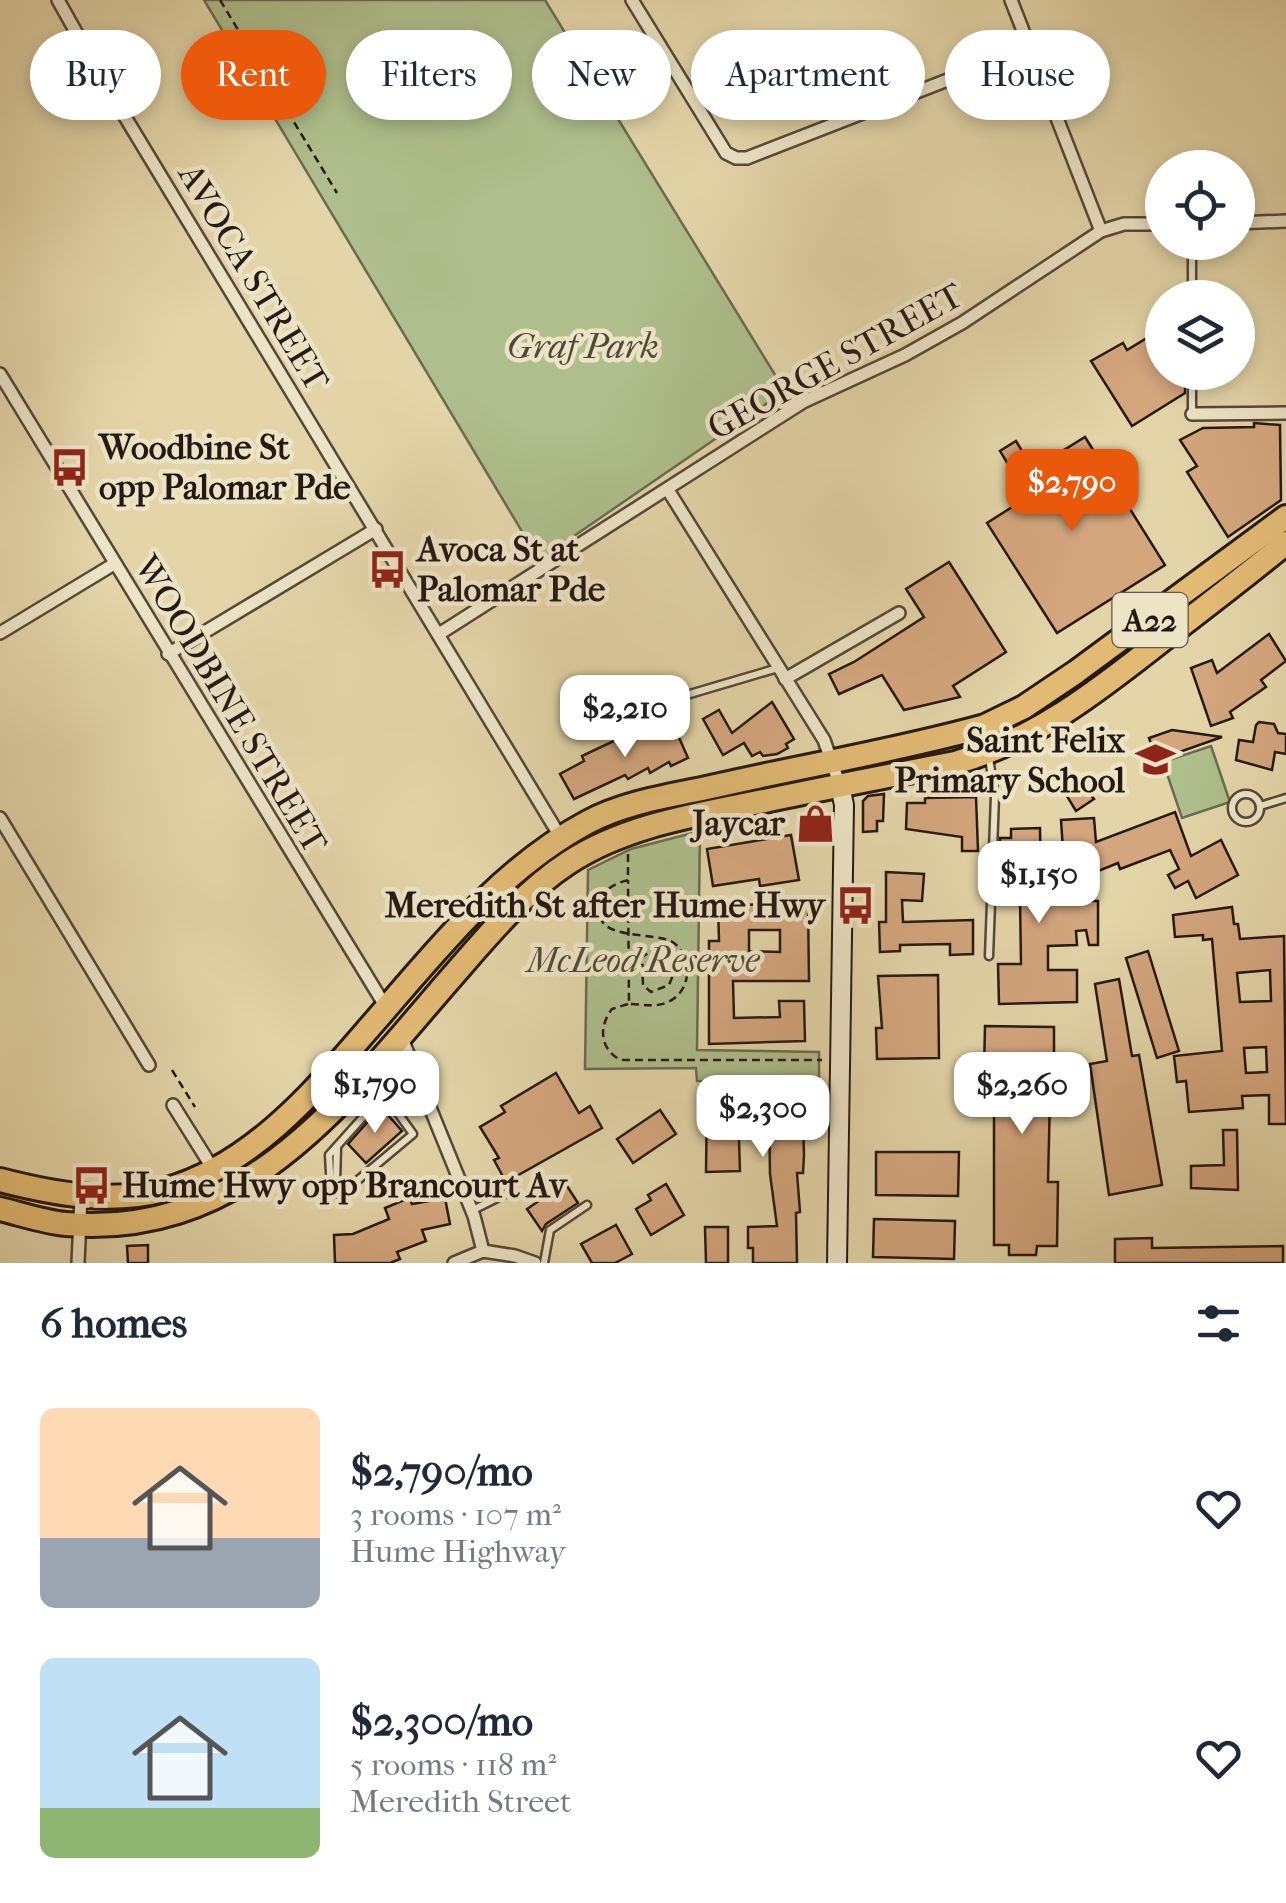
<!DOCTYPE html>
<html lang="en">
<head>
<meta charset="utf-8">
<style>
	body { margin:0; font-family:"IM FELL French Canon",serif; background:#f6f6f7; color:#1f2937; height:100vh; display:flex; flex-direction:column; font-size:38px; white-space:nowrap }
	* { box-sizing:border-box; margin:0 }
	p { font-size:32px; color:#747a83 }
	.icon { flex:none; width:55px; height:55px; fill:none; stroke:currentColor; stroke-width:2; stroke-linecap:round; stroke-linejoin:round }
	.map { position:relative; height:1263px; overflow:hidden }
	.panel { display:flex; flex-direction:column; background:#fff; flex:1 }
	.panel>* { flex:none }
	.hud { position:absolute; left:30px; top:30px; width:1228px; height:90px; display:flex; gap:20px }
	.controls { position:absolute; left:1145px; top:150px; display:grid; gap:20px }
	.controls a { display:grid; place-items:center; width:110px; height:110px; border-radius:50%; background:#fff; box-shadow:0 5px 15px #0003; font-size:50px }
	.price { position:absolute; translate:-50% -85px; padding:0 22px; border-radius:20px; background:#fff; color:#222; font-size:32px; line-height:65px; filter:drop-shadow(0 2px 5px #0008) }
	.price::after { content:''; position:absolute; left:50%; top:60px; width:30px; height:22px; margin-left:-15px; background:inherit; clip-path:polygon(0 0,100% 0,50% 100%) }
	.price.current { background:#ea580c; color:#fff }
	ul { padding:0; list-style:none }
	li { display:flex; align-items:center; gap:30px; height:250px; padding:0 40px }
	li span { display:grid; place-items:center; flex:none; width:280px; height:200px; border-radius:15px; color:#555 }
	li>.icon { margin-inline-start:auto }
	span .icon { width:120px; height:120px; fill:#fffc; stroke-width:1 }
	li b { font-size:42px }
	h2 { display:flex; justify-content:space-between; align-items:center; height:120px; padding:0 40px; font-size:42px }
	.chip { padding:0 35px; border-radius:45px; background:#fff; box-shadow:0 5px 15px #0003; font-size:35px; line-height:90px }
	.chip.current { background:#ea580c; color:#fff }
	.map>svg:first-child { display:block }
	.green { fill:#aebe8c; stroke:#6a6c50; stroke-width:2.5 }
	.building { fill:#d4a67e; stroke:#261914; stroke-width:2.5; fill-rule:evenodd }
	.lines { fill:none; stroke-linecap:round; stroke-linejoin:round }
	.lane-casing { stroke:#554839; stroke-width:11 }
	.street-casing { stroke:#554839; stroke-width:16 }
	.secondary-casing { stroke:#261914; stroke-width:22 }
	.highway-casing { stroke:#261914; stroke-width:28 }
	.path { stroke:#261914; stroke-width:2.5; stroke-dasharray:8 5; stroke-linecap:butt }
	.lane { stroke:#ede4c6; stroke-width:6 }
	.street { stroke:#ede4c6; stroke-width:11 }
	.secondary { stroke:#ede4c6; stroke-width:18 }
	.highway { stroke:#e2ba74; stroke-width:22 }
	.labels { text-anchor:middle; stroke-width:9; stroke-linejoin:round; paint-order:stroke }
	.shield { fill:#ede4c6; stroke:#625649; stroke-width:2.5 }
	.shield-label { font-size:32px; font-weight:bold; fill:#261914 }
	.street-label { font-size:35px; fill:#261914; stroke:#ede4c6 }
	.park-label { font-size:35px; font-style:italic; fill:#4f4b38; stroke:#ede4c6 }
	.poi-label { font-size:35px; font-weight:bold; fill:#261914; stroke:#ede4c6; text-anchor:start }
</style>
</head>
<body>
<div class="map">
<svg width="1286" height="1263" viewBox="0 0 1286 1263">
	<rect width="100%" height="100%" fill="#e3d5a8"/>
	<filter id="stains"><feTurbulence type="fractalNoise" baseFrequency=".002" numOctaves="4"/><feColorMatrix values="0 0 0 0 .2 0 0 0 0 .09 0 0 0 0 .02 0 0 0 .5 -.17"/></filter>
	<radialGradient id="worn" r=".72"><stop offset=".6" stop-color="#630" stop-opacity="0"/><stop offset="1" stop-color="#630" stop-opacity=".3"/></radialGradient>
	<g class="green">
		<path d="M204,0h341l240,391 -246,169z"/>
		<path d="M1211,746l19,56 -48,16 -19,-56z"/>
		<path d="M700,831l-3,219 122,2v31l-122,-2 -1,-13 -111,1 3,-199 43,-21z"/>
	</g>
	<g class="building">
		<path d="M1162,334v38h23v21l-53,33 -41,-65 32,-18 4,7 20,-12z"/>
		<path d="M1254,423l26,2 1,75 -53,37 -41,-65 10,-6 -17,-26 23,-12 51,-1z"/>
		<path d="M1085,437l80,128 -108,68 -70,-110 41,-26 -28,-46 16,-10 17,28z"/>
		<path d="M949,562l57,90 -53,34 7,11 -56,13 -22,-35 -43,19 -10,-20 25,-12 70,-45 -18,-28z"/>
		<path d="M1269,634l17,27 -25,19 5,7 -36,25 3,6 -22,8 -20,-58 21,-8 5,13z"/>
		<path d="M772,702l22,37 -8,5 2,4 -11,6 -14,2 -3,-4 -8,4 -8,-13 -21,12 -20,-36 16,-9 13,23z"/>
		<path d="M1259,722l15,2 4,9 8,1v20l-11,-2 -3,18 -36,-10 3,-20 14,2 3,-17z"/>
		<path d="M673,724l15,34 -17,8 -2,-4 -19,11 -2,-5 -20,11 -3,-4 -51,24 -14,-25 24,-13 -2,-5 40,-19 2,2 20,-10 4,7z"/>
		<path d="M1172,730l50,7 -65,23 -8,-22z"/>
		<path d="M1088,778l8,12 -6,4 4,5 -18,12 -11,-18z"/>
		<path d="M884,794l-1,27h-6v10l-14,1v-31l5,-5z"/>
		<path d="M976,797l2,54h-16v-14l-56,-8 1,-26h18v-5z"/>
		<path d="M1175,812l16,44 30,-16 17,35 -42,23 -8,-17 -13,7 -7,-13 11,-6 -9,-19 -50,19 -2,-6 -20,8v7l-33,2 -4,-60 33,-2 2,24z"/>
		<path d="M1040,828l1,73h57v44h-9l-3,-15 -10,1 1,14 -29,1v24h29v32l-78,2 -1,-40h23l-1,-65h-20v-61h11v-9z"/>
		<path d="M791,835l8,45 -39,6 -1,-7 -46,7 -6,-37z"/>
		<path d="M886,872l38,2 -2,27 -20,-1 1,22 70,-2v34l-23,1v-11l-50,1v6l-20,1 -1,-30h7z"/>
		<path d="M808,904l1,77h-76l1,37 46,-1 -1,-16h25l1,40 -96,3v-103h10l-1,-36zM749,930h31v22l-31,-1z"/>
		<path d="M1232,907l2,17h4l2,15 44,-3 2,188h-17v-29l-27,1 1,12 -54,4 -3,-31 -9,1 -3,-26 48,-5 -10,-112 -9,1v-5l-28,2 -2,-22zM1270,970l1,31 -31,1 -3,-29zM1266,1047l1,25 -21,1 -2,-25z"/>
		<path d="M1148,951l31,100 -22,7 -31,-100z"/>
		<path d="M938,975l1,83 -62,1 -1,-31h6l-4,-52z"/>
		<path d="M1119,979l13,77 7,-1 23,130 -53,10 -19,-131 17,-3 -12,-77z"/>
		<path d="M985,1026l69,1v45h-9l-1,25h6l-2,85h10l-1,64h-20l-1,9h-27v-10h-15v-174h-10z"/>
		<path d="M556,1073l23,40 11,-7 12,22 -96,54 -12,-22 5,-2 -19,-31 25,-15 -4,-6z"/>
		<path d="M802,1088l2,67 -1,18h-6l3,39 -4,1 1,50h-44v-15h-5v-21l29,-1 -7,-52 -1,-65 -31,1 2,61 -34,1 1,-81z"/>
		<path d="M381,1107l21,24 -36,32 -18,-19z"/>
		<path d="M660,1110l16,24 -43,29 -16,-24z"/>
		<path d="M1223,1130h14l1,60 -47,-2v-22l33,-1z"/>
		<path d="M876,1152h83l-1,44 -82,-1z"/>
		<path d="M565,1183l13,20 -32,21 -4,7 -15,-22z"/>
		<path d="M666,1184l18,31 -33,20 -15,-26 15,-9 -3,-5z"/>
		<path d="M409,1198l3,6 33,-6 5,26 -28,6 4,11 -29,11 3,7 -10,4h-55l-1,-28 19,-1 36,-15 -4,-11z"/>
		<path d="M874,1219l81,2 -1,38 -81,-2z"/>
		<path d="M616,1225l16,29 -17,9h-23l-11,-19z"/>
		<path d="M705,1227h23v36h-22z"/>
		<path d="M1152,1238v10l131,-2v17h-168v-24z"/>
		<path d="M148,1245v18h-20l-1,-17z"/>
	</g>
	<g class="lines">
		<defs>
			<g id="lane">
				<path d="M1192,242v56"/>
				<path d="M1192,372v42"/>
				<path d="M639,709l139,-41"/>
				<path d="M989,758l6,38 -6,160"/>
				<circle cx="1246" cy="808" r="14"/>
				<path d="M1260,806l26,-8"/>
				<path d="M385,1095l28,39 -73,61 -9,-5 -2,-35 35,-39 3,-8z"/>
				<path d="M337,1147l-1,36 4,11"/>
				<path d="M473,1210l36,-18"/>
				<path d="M544,1263l6,-33 37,-25"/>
			</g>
			<g id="street">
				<path d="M58,0l46,82 457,756"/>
				<path d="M632,0l94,153 10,5h11l283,-110"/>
				<path d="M1011,0l90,231"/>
				<path d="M1238,223l48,-2"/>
				<path d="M0,374l387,635"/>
				<path d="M1192,414l94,-1"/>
				<path d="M668,490l156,250 16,46"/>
				<path d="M0,633l114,-69"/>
				<path d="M439,634l364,-232 102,-47 57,-32 139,-92 23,-7h38"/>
				<path d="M168,654l208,-125"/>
				<path d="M785,679l114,-66"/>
				<path d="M0,818l149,247"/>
				<path d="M401,1036l73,180 9,35"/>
				<path d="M173,1105l40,64"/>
				<path d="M483,1251l32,5 20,7"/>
				<path d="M78,1263l3,-66"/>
				<path d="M454,1263l29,-12"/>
			</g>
			<path id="secondary" d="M837,1263l7,-458 -4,-19"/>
			<g id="highway">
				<path d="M0,1180c54,14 109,24 164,10 86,-23 149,-97 205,-162 66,-75 129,-158 219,-206 37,-20 82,-26 123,-35 91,-21 184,-36 274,-61l39,-19 52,-35 210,-155"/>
				<path d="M0,1209c21,5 44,13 66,15 179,15 280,-125 384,-245 36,-41 72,-86 118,-116 59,-39 134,-49 201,-63 62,-13 124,-25 186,-37 81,-23 144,-73 210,-125 40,-31 81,-62 121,-95"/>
			</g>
		</defs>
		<use href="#lane" class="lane-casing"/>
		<use href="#street" class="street-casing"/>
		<use href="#secondary" class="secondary-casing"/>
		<use href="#highway" class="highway-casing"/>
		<g class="path">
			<path d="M220,0l117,193"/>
			<path d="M628,854v26c-10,3 -20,6 -25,16 -21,49 51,33 71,47 20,15 17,49 -6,59 -13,6 -25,2 -39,2l-1,-124"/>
			<path d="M655,949l17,9 3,12 -6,15 -18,7 -8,-7 -1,-28z"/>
			<path d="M628,1004l-16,5c-14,18 -12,41 9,51h201"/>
			<path d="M172,1070l23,37"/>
		</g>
		<use href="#lane" class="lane"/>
		<use href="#street" class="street"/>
		<use href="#secondary" class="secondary"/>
		<use href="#highway" class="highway"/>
	</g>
	<defs>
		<symbol id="bus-bare" viewBox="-9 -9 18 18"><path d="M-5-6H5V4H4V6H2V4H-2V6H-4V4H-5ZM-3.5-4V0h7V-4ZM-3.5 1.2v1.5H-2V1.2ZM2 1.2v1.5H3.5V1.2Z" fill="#8f2418" stroke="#ede4c6" stroke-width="2.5" paint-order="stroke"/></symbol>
		<symbol id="school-bare" viewBox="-9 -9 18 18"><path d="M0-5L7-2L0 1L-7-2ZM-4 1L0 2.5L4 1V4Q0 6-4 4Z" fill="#8f2418" stroke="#ede4c6" stroke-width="2.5" paint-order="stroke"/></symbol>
		<symbol id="shop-bare" viewBox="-9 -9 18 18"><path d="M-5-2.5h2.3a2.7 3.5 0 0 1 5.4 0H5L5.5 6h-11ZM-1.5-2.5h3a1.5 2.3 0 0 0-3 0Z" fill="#8f2418" stroke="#ede4c6" stroke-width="2.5" paint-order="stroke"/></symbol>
	</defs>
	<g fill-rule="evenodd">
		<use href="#bus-bare" x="42" y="440" width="55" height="55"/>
		<use href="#bus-bare" x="360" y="542" width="55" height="55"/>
		<use href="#school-bare" x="1128" y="732" width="55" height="55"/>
		<use href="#shop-bare" x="788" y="796" width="55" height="55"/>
		<use href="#bus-bare" x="828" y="878" width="55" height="55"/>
		<use href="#bus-bare" x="64" y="1158" width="55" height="55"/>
	</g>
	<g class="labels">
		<rect class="shield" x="1112.5" y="593" width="75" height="54" rx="8"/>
		<g class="shield-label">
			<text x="1150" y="631">A22</text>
		</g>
		<g class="street-label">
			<text transform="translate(254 277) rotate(59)" y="12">AVOCA STREET</text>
			<text transform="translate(835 361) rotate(-29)" y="12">GEORGE STREET</text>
			<text transform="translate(231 704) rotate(59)" y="12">WOODBINE STREET</text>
		</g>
		<g class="park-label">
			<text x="583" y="358">Graf Park</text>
			<text x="643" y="972">McLeod Reserve</text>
		</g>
		<g class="poi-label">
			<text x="99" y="459">Woodbine St<tspan x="99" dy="40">opp Palomar Pde</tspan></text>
			<text x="417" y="561">Avoca St at<tspan x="417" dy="40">Palomar Pde</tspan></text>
			<text x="1125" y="752" text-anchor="end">Saint Felix<tspan x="1125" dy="40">Primary School</tspan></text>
			<text x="785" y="835" text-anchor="end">Jaycar</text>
			<text x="825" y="917" text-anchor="end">Meredith St after Hume Hwy</text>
			<text x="122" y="1197">Hume Hwy opp Brancourt Av</text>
		</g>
	</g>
	<rect width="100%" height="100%" filter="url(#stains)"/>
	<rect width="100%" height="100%" fill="url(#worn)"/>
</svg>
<div class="controls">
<a><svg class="icon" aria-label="locate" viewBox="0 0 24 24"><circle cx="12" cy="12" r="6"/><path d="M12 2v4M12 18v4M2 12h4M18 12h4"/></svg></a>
<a><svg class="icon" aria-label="layers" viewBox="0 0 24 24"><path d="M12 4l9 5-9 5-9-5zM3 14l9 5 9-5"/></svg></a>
</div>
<b class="price current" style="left:1072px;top:534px">$2,790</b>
<b class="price" style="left:625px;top:760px">$2,210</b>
<b class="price" style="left:1039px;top:926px">$1,150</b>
<b class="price" style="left:375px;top:1136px">$1,790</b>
<b class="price" style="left:1022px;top:1137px">$2,260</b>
<b class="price" style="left:763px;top:1160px">$2,300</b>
<div class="hud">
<a class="chip">Buy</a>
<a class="chip current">Rent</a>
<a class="chip">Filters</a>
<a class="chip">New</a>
<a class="chip">Apartment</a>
<a class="chip">House</a>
</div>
</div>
<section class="panel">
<h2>6 homes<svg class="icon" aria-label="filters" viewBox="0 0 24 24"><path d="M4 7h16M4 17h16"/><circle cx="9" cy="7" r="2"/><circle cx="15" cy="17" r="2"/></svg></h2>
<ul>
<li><span style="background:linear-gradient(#ffd9b3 65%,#9aa5b1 0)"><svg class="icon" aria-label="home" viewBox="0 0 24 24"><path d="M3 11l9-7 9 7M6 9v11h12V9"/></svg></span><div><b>$2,790/mo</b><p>3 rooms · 107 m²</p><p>Hume Highway</p></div><svg class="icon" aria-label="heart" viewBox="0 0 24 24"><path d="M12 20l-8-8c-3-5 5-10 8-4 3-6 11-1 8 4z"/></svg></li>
<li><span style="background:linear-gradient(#bfe0f5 75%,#8fb573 0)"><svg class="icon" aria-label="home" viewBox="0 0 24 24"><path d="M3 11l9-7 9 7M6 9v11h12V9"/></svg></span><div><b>$2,300/mo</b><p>5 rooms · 118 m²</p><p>Meredith Street</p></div><svg class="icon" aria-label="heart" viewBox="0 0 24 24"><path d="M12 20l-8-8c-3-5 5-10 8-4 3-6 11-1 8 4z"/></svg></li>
</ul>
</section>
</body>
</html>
